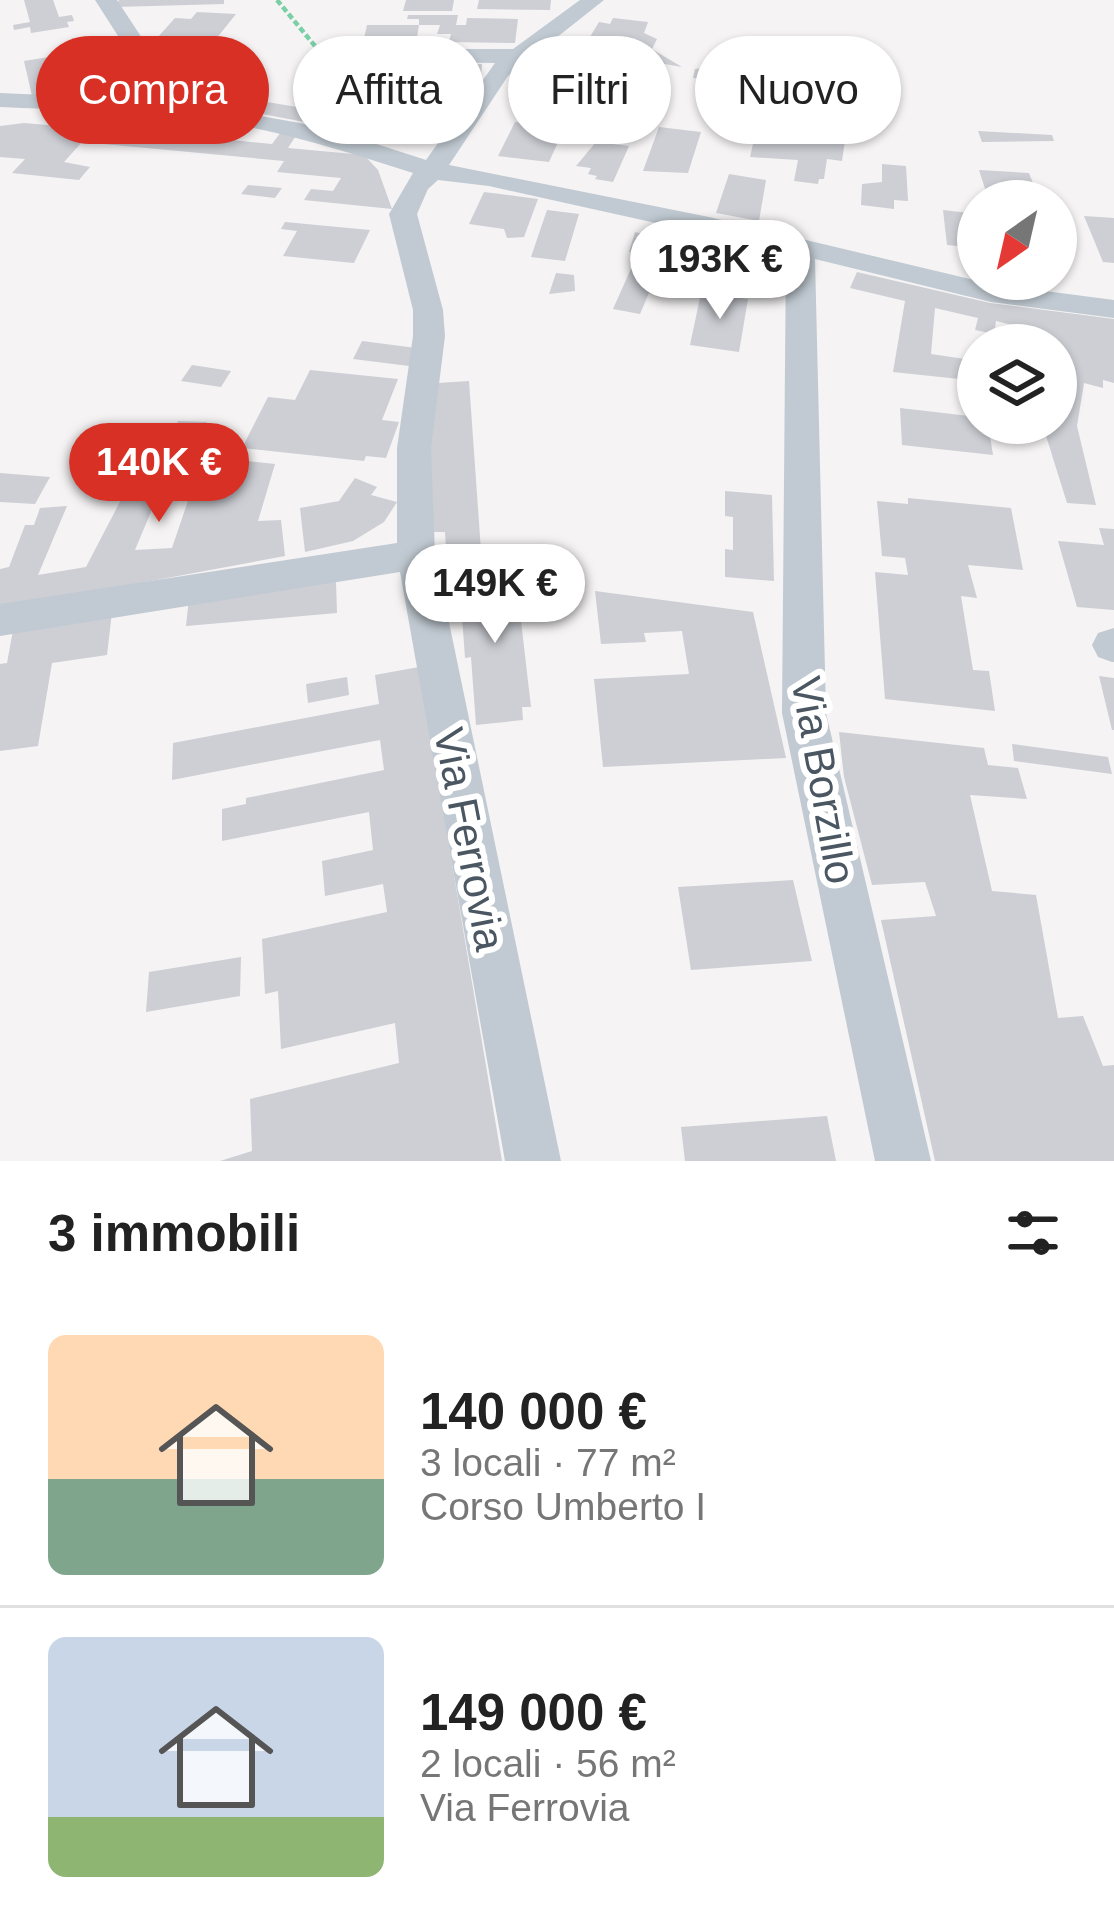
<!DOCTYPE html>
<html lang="it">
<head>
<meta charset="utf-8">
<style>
	body { margin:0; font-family:Arial,sans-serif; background:#f2f2f2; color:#222; height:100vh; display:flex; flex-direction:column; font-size:45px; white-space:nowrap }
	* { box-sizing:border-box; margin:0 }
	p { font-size:39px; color:#767676 }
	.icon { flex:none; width:66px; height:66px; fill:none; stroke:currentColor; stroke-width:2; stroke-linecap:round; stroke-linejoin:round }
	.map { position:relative; height:1161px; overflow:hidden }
	.sheet { display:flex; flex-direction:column; background:#fff; flex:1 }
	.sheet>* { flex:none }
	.guide { position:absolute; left:36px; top:36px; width:1044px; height:108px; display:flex; gap:24px }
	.needle { width:78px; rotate:214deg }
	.fabs { position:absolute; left:957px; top:180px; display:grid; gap:24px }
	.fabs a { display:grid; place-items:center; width:120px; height:120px; border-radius:50%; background:#fff; box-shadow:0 3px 9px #0004; font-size:60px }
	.price { position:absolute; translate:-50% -102px; padding:0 27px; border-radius:42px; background:#fff; color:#222; font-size:39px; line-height:78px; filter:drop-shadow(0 3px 6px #0008) }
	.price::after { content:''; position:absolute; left:50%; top:72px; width:36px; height:27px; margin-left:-18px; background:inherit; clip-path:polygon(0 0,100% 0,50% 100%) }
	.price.current { background:#d93025; color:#fff }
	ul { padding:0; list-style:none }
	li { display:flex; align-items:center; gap:36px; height:300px; padding:0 48px }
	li+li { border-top:3px solid #e0e0e0 }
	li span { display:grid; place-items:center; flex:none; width:336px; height:240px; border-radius:18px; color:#555 }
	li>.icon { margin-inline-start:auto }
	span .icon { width:144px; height:144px; fill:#fffc; stroke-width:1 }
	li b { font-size:51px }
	h2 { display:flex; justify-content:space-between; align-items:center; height:144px; padding:0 48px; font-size:51px }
	.tag { padding:0 42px; border-radius:54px; background:#fff; box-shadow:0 3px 9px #0004; font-size:42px; line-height:108px }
	.tag.current { background:#d93025; color:#fff }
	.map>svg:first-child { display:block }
	.building { fill:#cdcfd5; fill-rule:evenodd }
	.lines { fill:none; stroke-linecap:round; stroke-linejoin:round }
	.path { stroke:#7ad0a6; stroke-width:4.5; stroke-dasharray:6 3; stroke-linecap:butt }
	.minor { fill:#c1cad2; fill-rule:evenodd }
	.labels { text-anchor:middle; stroke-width:12; stroke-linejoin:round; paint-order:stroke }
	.street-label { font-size:42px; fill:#4a5661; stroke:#fff }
</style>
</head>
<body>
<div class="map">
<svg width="1114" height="1161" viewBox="0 0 1114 1161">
	<rect width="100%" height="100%" fill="#f5f3f3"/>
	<g class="building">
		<path d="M24,0h29l6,17 13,-2 2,6 -7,1 2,5 -38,6 -1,-6 -16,3 -1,-5 17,-3z"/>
		<path d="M119,0h105v4l-108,3z"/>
		<path d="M406,0h48l-2,11h-49z"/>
		<path d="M479,0h72l-1,10 -73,-1z"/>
		<path d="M197,12l39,2 -36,45 -40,-3 6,-8 -17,-1 26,-29 16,1z"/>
		<path d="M408,15h50l-2,10h10l1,-7 51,1 -3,24 -66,-1 2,-8h-14l3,-9h-21l-3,18h-53l4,-18h52v-6h-12z"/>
		<path d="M613,18l35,4 -4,11 13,6 -5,10 30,18 -100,-17 17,-28 11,2z"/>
		<path d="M761,37l86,8 -2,20 -88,-8z"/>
		<path d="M114,38l23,43 -56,5 -18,-40z"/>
		<path d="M712,55l20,2 -5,24 -34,-3 2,-9 14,-2z"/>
		<path d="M49,57l9,34 -26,5 -8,-35z"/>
		<path d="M231,60l21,1 -2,3 12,1 -17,22 -19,-2 12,-15 -14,-1z"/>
		<path d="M482,64l-1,12 -9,1 -1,8h-45l8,-20z"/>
		<path d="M388,67h24l2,24 41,2 -11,36 -30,-2 4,-11 -15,-1 4,-11 -16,-1 3,-8h-9z"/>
		<path d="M784,90l78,10 25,-1 -4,11h-22l-10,-1 1,-5 -69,-9z"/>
		<path d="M314,96l40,6 20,25 -31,8 -19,-24 -9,13 -58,-11 10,-11 36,6z"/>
		<path d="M188,116l45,6 -11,17 50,5 9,-12 16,2 -9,14 76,7 14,15 14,39 -88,-9 7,-11 22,2 8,-13 -64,-6 7,-11 -202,-19 -18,20 26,5 -11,13 -67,-7 13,-14 -25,-2v-31l24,-3 102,9 3,-3 -15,-2 7,-8 60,5z"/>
		<path d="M567,116l43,7 -5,9 -41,-3 -15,33 -51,-6 17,-34 49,6z"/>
		<path d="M659,127l42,5 -13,41 -45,-2z"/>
		<path d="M978,131l74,4 2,6 -72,1z"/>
		<path d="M800,134l45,6 -3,21 -15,-2 -3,20h-5l-1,5 -24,-3 4,-21 -48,-3 5,-22 43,7z"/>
		<path d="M596,142l33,4 -16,36 -18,-3 2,-3 -9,-2 3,-6 -15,-2z"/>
		<path d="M882,164l24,2 2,35 -14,-1v9l-33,-4 1,-21 20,-2z"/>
		<path d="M979,170l50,3 11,28h-51z"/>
		<path d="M729,174l37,6 -7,41 -43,-8z"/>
		<path d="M248,185l34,3 -7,10 -34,-4z"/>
		<path d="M484,192l54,7 -14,38 -17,1 -3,-9 -35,-5z"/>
		<path d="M547,210l32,4 -14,47 -34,-4z"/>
		<path d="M943,210l35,4v34l-31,-3z"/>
		<path d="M1084,216l30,2v45l-11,-1z"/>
		<path d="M285,222l85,8 -16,33 -71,-7 14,-25 -16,-2z"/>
		<path d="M635,232l55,13 -6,14 -8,-2 -7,26 -15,-2 -14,33 -27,-5 25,-56 -9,-1z"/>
		<path d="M857,272l133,31 124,16v64l-11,-3v8l-19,-5 -7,43 19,79 -29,-2 -25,-80h14l4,-68 -4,-10h-28l1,-5 -20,-4 3,-11 -16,-4 -2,13 -19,-4 3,-12 -43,-10 -4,46 47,7v20l-85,-9 12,-71 -55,-13z"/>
		<path d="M556,273l18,2 1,16 -26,3z"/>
		<path d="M701,293l47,6 -9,53 -49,-7z"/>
		<path d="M362,341l54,7 -7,18 -56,-7z"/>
		<path d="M192,365l39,6 -10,16 -40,-6z"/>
		<path d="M310,370l88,9 -16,41 17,2 -13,36 -20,-2 -2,5 -122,-13 26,-51 27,3z"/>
		<path d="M469,381l13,184 -35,2 -2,-35h-12l-3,-107 8,-42z"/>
		<path d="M900,408l78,9v6h10l5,32 -91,-10z"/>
		<path d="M178,421l29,1 -6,21 15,2 -4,12 63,7 -17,57 23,-1 4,36 -285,53v-40l9,-2 16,-42h9l6,-17 27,-2 -29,69 48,-8 62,-119 18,3zM195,463l18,3 -8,12 -9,-1 -24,71 -37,2 34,-81h22z"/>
		<path d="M0,473l50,4 -15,27 -35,-2z"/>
		<path d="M355,478l22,9 -6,8 26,7 -13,20 -31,19 -48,11 -5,-44 39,-7z"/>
		<path d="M725,491l47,4 2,86 -49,-4v-28l8,1v-33l-8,-1z"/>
		<path d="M908,498l103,10 12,62 -55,-5 9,33 -16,-2 12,74 16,1 6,40 -110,-12 -10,-127 33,3 -3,-17 -23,-2 -5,-55 31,3z"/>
		<path d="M1099,528l15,1v81l-37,-3 -19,-66 46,4z"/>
		<path d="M515,569l16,138h-9l1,13 -47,5 -5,-68 -6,1 -6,-83z"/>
		<path d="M336,582l1,31 -151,13 3,-28z"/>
		<path d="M595,591l158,21 33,146 -183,9 -9,-88 95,-5 -7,-43 -38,2 2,9 -45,2z"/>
		<path d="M112,612l-5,43 -55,8 -14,83 -38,5v-87l7,-1 7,-38z"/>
		<path d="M419,667l83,494h-282l32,-10 -2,-52 149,-36 -4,-40 -114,26 -3,-58 -13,3 -3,-55 125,-27 -4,-28 -58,12 -3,-35 51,-11 -4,-38 -147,29v-32l24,-5v-6l138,-28 -4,-30 -208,40 1,-37 206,-39 -4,-29z"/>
		<path d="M1099,676l15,2v52h-2z"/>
		<path d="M347,677l2,18 -41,8 -2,-19z"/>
		<path d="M839,732l145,16 4,17 30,3 9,31 -57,-4 22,96 44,4 22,123 25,-2 20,50 11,-1v96h-179l-54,-241 55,-4 -11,-34 -53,3 -28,-108z"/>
		<path d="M1012,744l96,13 4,17 -98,-13z"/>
		<path d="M793,880l19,81 -121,9 -13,-83z"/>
		<path d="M241,957l-1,39 -94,16 3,-40z"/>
		<path d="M827,1116l9,45h-151l-4,-34z"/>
	</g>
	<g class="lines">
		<g class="path">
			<path d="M277,0l38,46"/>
			<path d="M339,77l40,49"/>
		</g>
		<g class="minor">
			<path d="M95,0h22l67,102 143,26 99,32 69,-97 -154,-2 -11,-7 3,-5h180l67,-49h24l-96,76 -59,89 260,52 282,67 123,16v18l-123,-16 -176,-43 11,454 105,448h-56l-93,-448 4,-461 -297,-66 -51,-6 -10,9 -11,25 26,96 2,26 -14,112 4,107 126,606h-56l-105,-589 -400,64v-32l397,-61v-95l16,-112v-26l-24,-96 24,-41c-77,-25 -154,-49 -235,-57 -59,-7 -119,-6 -178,-9v-14l159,7z"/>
			<path d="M1114,628v34h-2l-14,-5 -6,-12 6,-12z"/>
		</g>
	</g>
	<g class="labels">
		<g class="street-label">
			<text transform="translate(824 780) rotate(80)" y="15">Via Borzillo</text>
			<text transform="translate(470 839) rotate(79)" y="15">Via Ferrovia</text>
		</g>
	</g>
</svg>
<div class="fabs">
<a><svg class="needle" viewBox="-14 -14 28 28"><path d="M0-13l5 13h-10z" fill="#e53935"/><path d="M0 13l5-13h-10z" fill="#767676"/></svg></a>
<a><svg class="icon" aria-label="layers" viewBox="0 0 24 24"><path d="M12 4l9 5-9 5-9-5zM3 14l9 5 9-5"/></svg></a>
</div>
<b class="price" style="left:720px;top:322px">193K €</b>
<b class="price current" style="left:159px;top:525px">140K €</b>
<b class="price" style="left:495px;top:646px">149K €</b>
<div class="guide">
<a class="tag current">Compra</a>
<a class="tag">Affitta</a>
<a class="tag">Filtri</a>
<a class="tag">Nuovo</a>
</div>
</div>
<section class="sheet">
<h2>3 immobili<svg class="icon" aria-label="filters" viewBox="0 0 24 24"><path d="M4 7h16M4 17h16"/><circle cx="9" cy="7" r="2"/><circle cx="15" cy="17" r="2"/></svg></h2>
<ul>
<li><span style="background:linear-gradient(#ffd9b3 60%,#7fa58c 0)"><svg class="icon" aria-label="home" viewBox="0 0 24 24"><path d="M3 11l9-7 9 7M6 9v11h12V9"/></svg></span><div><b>140 000 €</b><p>3 locali · 77 m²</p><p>Corso Umberto I</p></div></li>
<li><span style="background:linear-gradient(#c9d6e8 75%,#8fb573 0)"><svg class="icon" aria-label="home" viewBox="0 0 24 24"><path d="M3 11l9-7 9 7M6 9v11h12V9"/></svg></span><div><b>149 000 €</b><p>2 locali · 56 m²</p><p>Via Ferrovia</p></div></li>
</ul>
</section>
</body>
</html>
